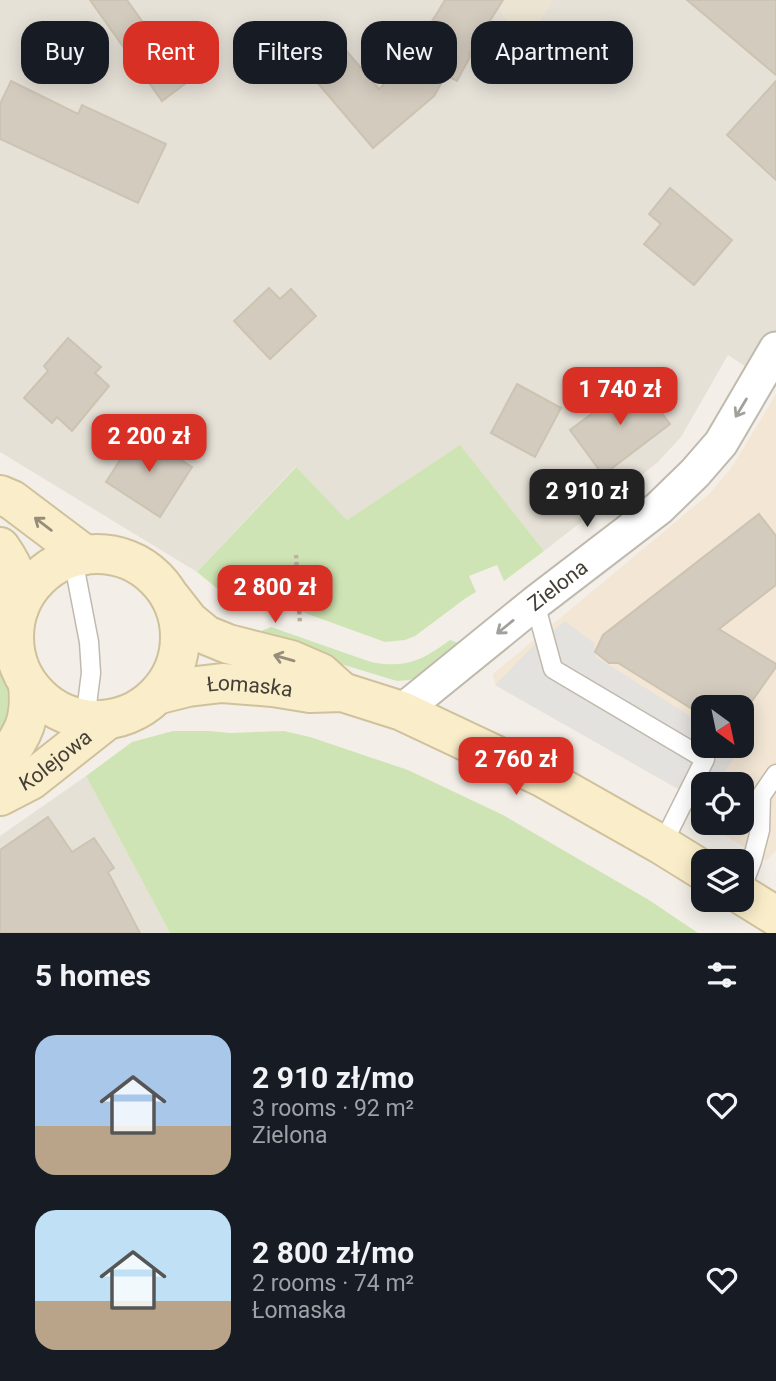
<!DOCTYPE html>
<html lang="en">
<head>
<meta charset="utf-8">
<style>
	body { margin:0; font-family:Roboto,sans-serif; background:#20242c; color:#f1f3f6; height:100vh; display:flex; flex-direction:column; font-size:26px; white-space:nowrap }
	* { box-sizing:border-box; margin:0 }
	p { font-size:23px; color:#9ea1a6 }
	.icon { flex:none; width:38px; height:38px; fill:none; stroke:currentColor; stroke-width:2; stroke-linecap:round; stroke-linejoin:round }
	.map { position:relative; height:933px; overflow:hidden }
	.sheet { display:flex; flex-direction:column; background:#171b24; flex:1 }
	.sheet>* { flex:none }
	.banner { position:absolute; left:21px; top:21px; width:735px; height:63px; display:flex; gap:14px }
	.needle { width:46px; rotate:147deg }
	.controls { position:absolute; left:691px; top:695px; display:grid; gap:14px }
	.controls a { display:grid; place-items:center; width:63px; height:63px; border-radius:14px; background:#171b24; box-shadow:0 4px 18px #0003; font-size:35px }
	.price { position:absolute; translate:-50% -60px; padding:0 16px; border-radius:14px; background:#d93025; color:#fff; font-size:23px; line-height:46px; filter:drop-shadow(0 2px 4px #0008) }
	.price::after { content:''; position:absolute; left:50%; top:42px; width:21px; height:16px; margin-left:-10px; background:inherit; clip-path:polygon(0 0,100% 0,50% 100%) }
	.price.active { background:#222; color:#fff }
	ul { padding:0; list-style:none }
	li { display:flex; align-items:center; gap:21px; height:175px; padding:0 35px }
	li span { display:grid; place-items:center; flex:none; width:196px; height:140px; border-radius:21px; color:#555 }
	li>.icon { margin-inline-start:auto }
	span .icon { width:84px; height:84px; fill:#fffc; stroke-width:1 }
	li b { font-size:30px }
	h2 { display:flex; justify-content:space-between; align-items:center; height:84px; padding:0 35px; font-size:30px }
	.pill { padding:0 24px; border-radius:21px; background:#171b24; box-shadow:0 4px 18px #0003; font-size:24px; line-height:63px }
	.pill.active { background:#d93025; color:#fff }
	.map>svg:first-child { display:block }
	.residential { fill:#e6e1d7 }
	.commercial { fill:#f3e6d5; fill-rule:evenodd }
	.education { fill:#ebe4d3 }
	.green { fill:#cfe4b4 }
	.parking { fill:#e4e2df }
	.building { fill:#d3cbbe; stroke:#cdc3b2; stroke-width:2 }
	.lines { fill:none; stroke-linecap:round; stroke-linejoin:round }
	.lane-casing { stroke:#c0baae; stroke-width:21 }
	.street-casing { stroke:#c0baae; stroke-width:37 }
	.secondary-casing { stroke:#cfc19b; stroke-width:42 }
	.path { stroke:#beb29e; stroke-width:4.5; stroke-dasharray:3.5 3.5; stroke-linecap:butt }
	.lane { stroke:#fff; stroke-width:18 }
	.street { stroke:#fff; stroke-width:33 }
	.secondary { stroke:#faeeca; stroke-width:38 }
	.oneway { stroke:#a2a09b }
	.oneway2 { stroke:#968e79 }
	.labels { text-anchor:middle; stroke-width:5; stroke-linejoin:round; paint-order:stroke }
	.street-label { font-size:21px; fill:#454037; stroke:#fff }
</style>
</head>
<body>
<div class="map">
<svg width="776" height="933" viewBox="0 0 776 933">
	<rect width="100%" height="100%" fill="#f3efe8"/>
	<g class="residential">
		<path d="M0,0h491l34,41 28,-41h223v387l-48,-32 -47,82 -24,26 -113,88 -84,-105 -113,74 -52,-53 -98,105 -197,-120z"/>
		<path d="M86,776l84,157h-170v-97z"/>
	</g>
	<path class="commercial" d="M776,394v457l-10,10 -60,-38 36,-1v-38h-38l-1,37 -3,-19 -205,-117 -2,-11 216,-180 23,-27zM704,707h38v39h-38z"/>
	<path class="education" d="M491,0h62l-28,41z"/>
	<g class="green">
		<path d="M460,445l84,106 -40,30 -7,-16 -28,11 7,16 -10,6 -51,38 -10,4 -20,2 -102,-37 -27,-6 -8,1 -12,4 -39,-32 99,-105 51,53z"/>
		<path d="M271,627l100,35c34,7 52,-2 79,-22l11,4 -45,34 -7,2 -12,1 -89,-27 -52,-21z"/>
		<path d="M0,643c6,39 14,56 0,95z"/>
		<path d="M173,731h36l21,2 54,-2 26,6 98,33 95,45 146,85 49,33h-528l-84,-157 46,-34z"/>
	</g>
	<path class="parking" d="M565,621l29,22 2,14 107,67 1,22 38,1 -26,37h-12l-1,19 -208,-118 40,-41z"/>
	<g class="building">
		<path d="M90,0h37l59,83 -24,18z"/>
		<path d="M445,0h58l-34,54 2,1 -14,26 -11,-6 -12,21 -61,52 -62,-73 32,-28 36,42 54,-51 -8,-5z"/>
		<path d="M687,0h89v75z"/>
		<path d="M11,81l67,33 4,-9 84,39 -28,59 -138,-64v-35z"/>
		<path d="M776,81v99l-49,-45z"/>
		<path d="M670,188l62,52 -38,45 -50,-41 17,-20 -12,-10z"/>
		<path d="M269,288l11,11 11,-10 25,27 -46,43 -36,-38z"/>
		<path d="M68,338l33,29 -6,6 14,13 -37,45 -15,-14 -5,6 -28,-25 24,-27 -4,-5z"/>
		<path d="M637,380l33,44 -67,51 -33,-45z"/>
		<path d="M517,384l44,24 -26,49 -44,-24z"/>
		<path d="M138,432l54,35 -32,50 -54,-35z"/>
		<path d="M759,514l17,22v49l-57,44 57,35v3l-34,48v-8h-38v20l-4,-13 -82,-51h-9l-14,-11 8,-17z"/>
		<path d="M48,817l24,35 22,-14 20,30 -6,4 32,61h-140v-83z"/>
	</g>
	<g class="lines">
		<defs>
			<g id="lane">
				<path d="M73,559l16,83 2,31 -6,47"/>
				<path d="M535,603l18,66 152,90 -43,86"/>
				<path d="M742,887l10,-26 8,-31 1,-34 15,-22"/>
			</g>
			<g id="street">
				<path id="s1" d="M402,711l133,-108 124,-95 36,-35 26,-30 55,-94"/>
			</g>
			<g id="secondary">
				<path d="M0,495l12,5 73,55"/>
				<path d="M0,547c17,24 18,33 19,61"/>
				<circle cx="97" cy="637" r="83"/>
				<path d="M171,598l18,23 17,14 22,9 63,16 30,13 21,19"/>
				<path id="s2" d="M160,694l28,-7 34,-4 51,4 37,6 32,-1 60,19 140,66 120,68 42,26"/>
				<path d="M0,767c21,-31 32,-43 28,-82"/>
				<path id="s3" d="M0,796l31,-16 76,-60"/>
				<path d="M742,895l34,21"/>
			</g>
		</defs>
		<use href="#lane" class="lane-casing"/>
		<use href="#street" class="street-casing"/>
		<use href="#secondary" class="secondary-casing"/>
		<path class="path" d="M296,555l4,69"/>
		<use href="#lane" class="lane"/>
		<use href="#street" class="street"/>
		<use href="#secondary" class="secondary"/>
	</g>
	<defs><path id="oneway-shaft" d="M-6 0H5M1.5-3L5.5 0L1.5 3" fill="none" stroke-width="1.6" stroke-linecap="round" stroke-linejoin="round" transform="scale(1.75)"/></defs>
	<g class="oneway">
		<use href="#oneway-shaft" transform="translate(741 408) rotate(121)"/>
		<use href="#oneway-shaft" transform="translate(505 627) rotate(141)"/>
	</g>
	<g class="oneway2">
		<use href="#oneway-shaft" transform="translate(43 524) rotate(-143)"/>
		<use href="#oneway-shaft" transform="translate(284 658) rotate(-164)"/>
	</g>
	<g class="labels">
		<g class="street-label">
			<text dy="7" stroke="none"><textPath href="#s1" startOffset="200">Zielona</textPath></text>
			<text dy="7" stroke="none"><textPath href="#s2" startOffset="91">Łomaska</textPath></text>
			<text dy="7" stroke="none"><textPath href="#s3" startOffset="66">Kolejowa</textPath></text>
		</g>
	</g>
</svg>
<div class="controls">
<a><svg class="needle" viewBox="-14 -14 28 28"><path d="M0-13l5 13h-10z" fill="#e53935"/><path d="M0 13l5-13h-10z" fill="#9ea1a6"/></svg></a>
<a><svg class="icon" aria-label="locate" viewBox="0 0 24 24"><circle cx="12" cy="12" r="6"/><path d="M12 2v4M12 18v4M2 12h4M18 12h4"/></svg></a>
<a><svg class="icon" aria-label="layers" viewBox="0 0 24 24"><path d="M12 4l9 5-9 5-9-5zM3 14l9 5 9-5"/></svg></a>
</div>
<b class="price" style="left:620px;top:427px">1 740 zł</b>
<b class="price" style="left:149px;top:474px">2 200 zł</b>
<b class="price active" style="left:587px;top:529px">2 910 zł</b>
<b class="price" style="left:275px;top:625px">2 800 zł</b>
<b class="price" style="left:516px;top:797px">2 760 zł</b>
<div class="banner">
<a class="pill">Buy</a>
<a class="pill active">Rent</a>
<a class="pill">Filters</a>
<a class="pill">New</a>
<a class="pill">Apartment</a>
</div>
</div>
<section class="sheet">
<h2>5 homes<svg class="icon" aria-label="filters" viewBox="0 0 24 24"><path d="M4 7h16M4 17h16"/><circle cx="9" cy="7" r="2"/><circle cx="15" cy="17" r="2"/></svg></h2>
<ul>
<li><span style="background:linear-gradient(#a9c7e8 65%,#b9a48a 0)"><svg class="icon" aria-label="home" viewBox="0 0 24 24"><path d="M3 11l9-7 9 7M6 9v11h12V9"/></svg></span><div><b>2 910 zł/mo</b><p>3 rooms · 92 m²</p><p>Zielona</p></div><svg class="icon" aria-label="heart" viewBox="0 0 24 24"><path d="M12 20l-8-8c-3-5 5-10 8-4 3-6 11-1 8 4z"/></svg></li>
<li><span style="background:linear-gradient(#bfe0f5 65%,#b9a48a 0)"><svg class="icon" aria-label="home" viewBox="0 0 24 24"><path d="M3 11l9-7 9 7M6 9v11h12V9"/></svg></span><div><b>2 800 zł/mo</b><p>2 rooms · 74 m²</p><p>Łomaska</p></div><svg class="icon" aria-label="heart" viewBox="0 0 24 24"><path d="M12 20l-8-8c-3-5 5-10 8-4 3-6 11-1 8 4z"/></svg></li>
</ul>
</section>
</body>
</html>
